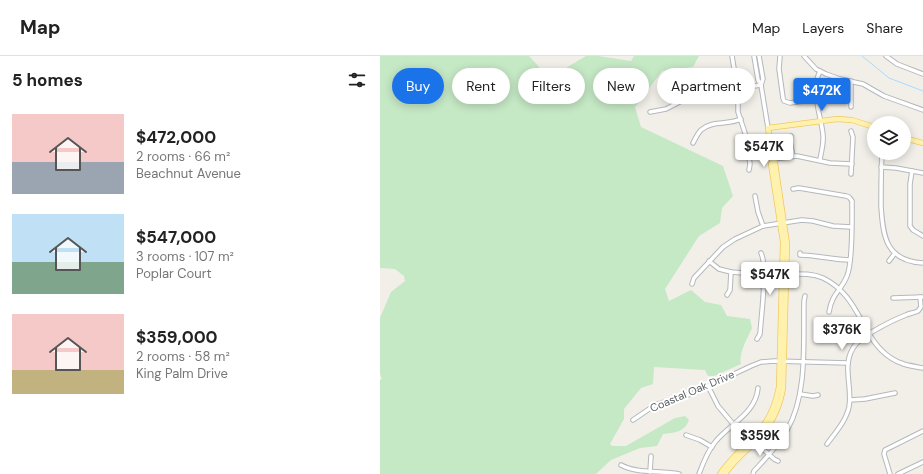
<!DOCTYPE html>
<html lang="en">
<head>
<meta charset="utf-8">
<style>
	body { margin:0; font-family:"DM Sans",sans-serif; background:#f6f6f6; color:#222; height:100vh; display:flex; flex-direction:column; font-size:15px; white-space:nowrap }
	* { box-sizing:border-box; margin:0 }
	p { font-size:13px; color:#767676 }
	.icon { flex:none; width:22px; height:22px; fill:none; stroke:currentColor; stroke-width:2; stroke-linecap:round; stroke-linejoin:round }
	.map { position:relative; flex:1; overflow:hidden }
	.drawer { display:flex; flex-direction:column; background:#fff; width:380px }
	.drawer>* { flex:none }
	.hud { position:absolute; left:12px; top:12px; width:380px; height:36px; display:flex; gap:8px }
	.tools { position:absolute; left:487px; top:60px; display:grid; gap:8px }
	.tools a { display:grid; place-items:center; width:44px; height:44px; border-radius:50%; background:#fff; box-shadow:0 2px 10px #0003; font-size:20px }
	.price { position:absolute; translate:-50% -34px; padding:0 9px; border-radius:4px; background:#fff; color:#222; font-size:13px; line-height:26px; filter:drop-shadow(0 1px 2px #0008) }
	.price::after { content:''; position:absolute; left:50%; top:24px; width:12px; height:9px; margin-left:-6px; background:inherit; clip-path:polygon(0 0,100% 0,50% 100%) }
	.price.current { background:#1a73e8; color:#fff }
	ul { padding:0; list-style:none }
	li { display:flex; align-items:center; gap:12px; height:100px; padding:0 12px }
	li span { display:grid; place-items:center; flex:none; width:112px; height:80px; border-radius:0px; color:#555 }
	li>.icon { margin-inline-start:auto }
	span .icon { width:48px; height:48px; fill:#fffc; stroke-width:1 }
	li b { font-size:17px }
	h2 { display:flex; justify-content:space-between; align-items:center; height:48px; padding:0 12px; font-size:17px }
	.tag { padding:0 14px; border-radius:18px; background:#fff; box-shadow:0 2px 10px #0003; font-size:14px; line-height:36px }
	.tag.current { background:#1a73e8; color:#fff }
	header { display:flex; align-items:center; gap:24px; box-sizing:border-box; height:56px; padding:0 20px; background:#fff; border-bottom:1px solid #e0e0e0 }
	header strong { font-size:19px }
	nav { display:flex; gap:22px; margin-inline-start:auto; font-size:14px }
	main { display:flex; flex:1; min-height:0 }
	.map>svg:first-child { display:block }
	.green { fill:#c5e8c5 }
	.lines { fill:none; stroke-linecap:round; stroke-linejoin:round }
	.stream { stroke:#aadaff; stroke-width:1 }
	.minor-casing { stroke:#b5b8bc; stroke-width:5.5 }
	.major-casing { stroke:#f2c960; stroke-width:6 }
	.minor { stroke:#fff; stroke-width:3.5 }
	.major { stroke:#fff2af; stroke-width:4.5 }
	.labels { text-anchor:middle; stroke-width:4; stroke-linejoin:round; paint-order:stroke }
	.street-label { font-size:11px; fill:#5f6368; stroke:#fff }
</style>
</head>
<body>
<header>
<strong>Map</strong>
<nav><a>Map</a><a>Layers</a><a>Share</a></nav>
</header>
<main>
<section class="drawer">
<h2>5 homes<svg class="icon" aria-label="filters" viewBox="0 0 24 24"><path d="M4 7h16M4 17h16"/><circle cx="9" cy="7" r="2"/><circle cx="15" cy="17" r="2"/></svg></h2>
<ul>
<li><span style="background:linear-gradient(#f6c9c9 60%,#9aa5b1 0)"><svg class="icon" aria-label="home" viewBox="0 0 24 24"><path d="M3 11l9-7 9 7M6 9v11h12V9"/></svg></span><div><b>$472,000</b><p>2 rooms · 66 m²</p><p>Beachnut Avenue</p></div></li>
<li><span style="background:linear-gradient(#bfe0f5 60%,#7fa58c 0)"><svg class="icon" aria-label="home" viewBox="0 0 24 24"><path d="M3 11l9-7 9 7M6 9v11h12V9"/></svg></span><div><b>$547,000</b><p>3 rooms · 107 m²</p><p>Poplar Court</p></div></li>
<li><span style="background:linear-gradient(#f6c9c9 70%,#c2b280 0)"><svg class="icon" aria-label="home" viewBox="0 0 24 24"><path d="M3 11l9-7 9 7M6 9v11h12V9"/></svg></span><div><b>$359,000</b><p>2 rooms · 58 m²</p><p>King Palm Drive</p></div></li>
</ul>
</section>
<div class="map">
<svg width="543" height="418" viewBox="0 0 543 418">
	<rect width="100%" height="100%" fill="#f1efe8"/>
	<path class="green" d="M0,0h149l20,22 37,-22h12l33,5 3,-5h65l-6,11 -31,4 -27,36 6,20 82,39 10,30 -11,12 -2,15 -21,13 -34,53 4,12 22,-11 14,12 16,3 6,11 23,3 2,9c-4,9 -14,26 -11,36l-27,12h-6l-3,-6 -51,-3 -1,17 -12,4 -17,21v10l-14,25 2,2h14l49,-28 10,-2 4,4c-4,12 -15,13 -26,14l-6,12 -17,2 -29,12 -15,14h-216v-94l2,-1 -2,-5v-56l11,-26 14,-11 -1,-5 -9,-7 -15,-1z"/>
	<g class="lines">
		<path class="stream" d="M482,0l27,22 34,13"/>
		<defs>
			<g id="minor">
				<path d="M352,0l6,37v19l7,21 5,31 -1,6"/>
				<path d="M374,0l4,24 3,5 7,43"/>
				<path d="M379,0l4,23 -2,6"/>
				<path d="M400,0l-1,13 4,29 1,3 6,2 27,-4"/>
				<path d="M424,0l12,13 10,5 14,5 23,5 21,12 39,14"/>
				<path d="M506,0l11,8 26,10"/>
				<path d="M288,22l12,23"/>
				<path d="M471,51v-26"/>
				<path d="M270,56l16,-3 35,-18h20l40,-6"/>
				<path d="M471,75l2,6 -2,37"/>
				<path d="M411,80l-1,5 3,15"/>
				<path d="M313,87c2,-4 5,-10 8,-13 11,-10 28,-5 40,-11"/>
				<path d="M502,97c-1,18 -1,35 -1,53 2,31 5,55 42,57"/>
				<path d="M393,103l24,-3 33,7 22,1"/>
				<path d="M440,104c1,-8 4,-16 3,-25 -2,-21 -13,-43 -3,-64"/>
				<path d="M501,111l15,1 27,5"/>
				<path d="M532,115l-2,13v42l3,4 10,6"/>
				<path d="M413,133l6,-1 47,8 3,1 3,4c0,17 1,61 -5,75 -6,15 -15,17 -18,36"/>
				<path d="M375,140l3,16 5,14"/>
				<path d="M420,197v2c17,0 33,5 50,5"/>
				<path d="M329,205l10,8 12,3c18,2 37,1 55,2 13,0 25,-1 37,4 38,18 38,61 68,80 10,7 21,8 32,10"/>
				<path d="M509,205l6,-8"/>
				<path d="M312,228l2,-6 29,-31 12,-8 28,-13 39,-6 11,1 20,5 18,1"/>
				<path d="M347,239l3,-5 1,-18"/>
				<path d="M513,242l30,-1"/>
				<path d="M377,283l3,-5c1,-17 8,-68 1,-81"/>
				<path d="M328,330l10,20 16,19"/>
				<path d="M420,338l13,2 5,-1"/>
				<path d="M470,344l15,-1 30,-6"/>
				<path d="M253,364l22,-15 39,-12 57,-27 10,-4 13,-1 74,2"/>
				<path d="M306,379l14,5 12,7"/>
				<path d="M374,385l20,18 4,2"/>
				<path d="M447,388c8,-11 19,-23 22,-37 4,-21 -9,-44 7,-63 9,-10 37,-24 50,-29 4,-2 8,-2 12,-4l3,-4 -1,-10"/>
				<path d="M241,409c16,9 40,5 58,9"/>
				<path d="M270,416l1,-16"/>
				<path d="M319,418c4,-11 9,-24 17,-33 14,-17 40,-28 42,-53"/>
				<path d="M373,418l1,-3c12,-13 25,-26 33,-41 21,-36 16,-88 17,-129l1,-5"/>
				<path d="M510,418l-6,-20 1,-4 38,-19"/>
				<path d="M518,418l25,-12"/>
			</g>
			<g id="major">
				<path d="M524,82l19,5"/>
				<path d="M340,418c11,-17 27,-29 40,-44 11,-13 16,-27 19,-43l4,-145 -12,-78 2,-5 -5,-31 69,-9 15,1 22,7"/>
				<path d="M345,418c10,-15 24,-25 36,-38 12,-14 19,-30 22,-48l4,-144 -12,-81 -2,-4"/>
			</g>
		</defs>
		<use href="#minor" class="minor-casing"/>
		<use href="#major" class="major-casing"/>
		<use href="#minor" class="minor"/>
		<use href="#major" class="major"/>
	</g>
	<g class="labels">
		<g class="street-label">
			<text transform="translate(312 335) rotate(-23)" y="4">Coastal Oak Drive</text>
		</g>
	</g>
</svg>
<div class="tools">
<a><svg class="icon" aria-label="layers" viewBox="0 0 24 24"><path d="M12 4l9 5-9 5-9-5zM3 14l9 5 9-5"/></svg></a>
</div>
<b class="price current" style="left:442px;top:56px">$472K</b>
<b class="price" style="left:384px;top:112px">$547K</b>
<b class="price" style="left:390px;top:240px">$547K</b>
<b class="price" style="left:462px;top:295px">$376K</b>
<b class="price" style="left:380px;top:401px">$359K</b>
<div class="hud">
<a class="tag current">Buy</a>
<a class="tag">Rent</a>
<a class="tag">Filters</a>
<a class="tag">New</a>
<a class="tag">Apartment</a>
</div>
</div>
</main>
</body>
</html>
